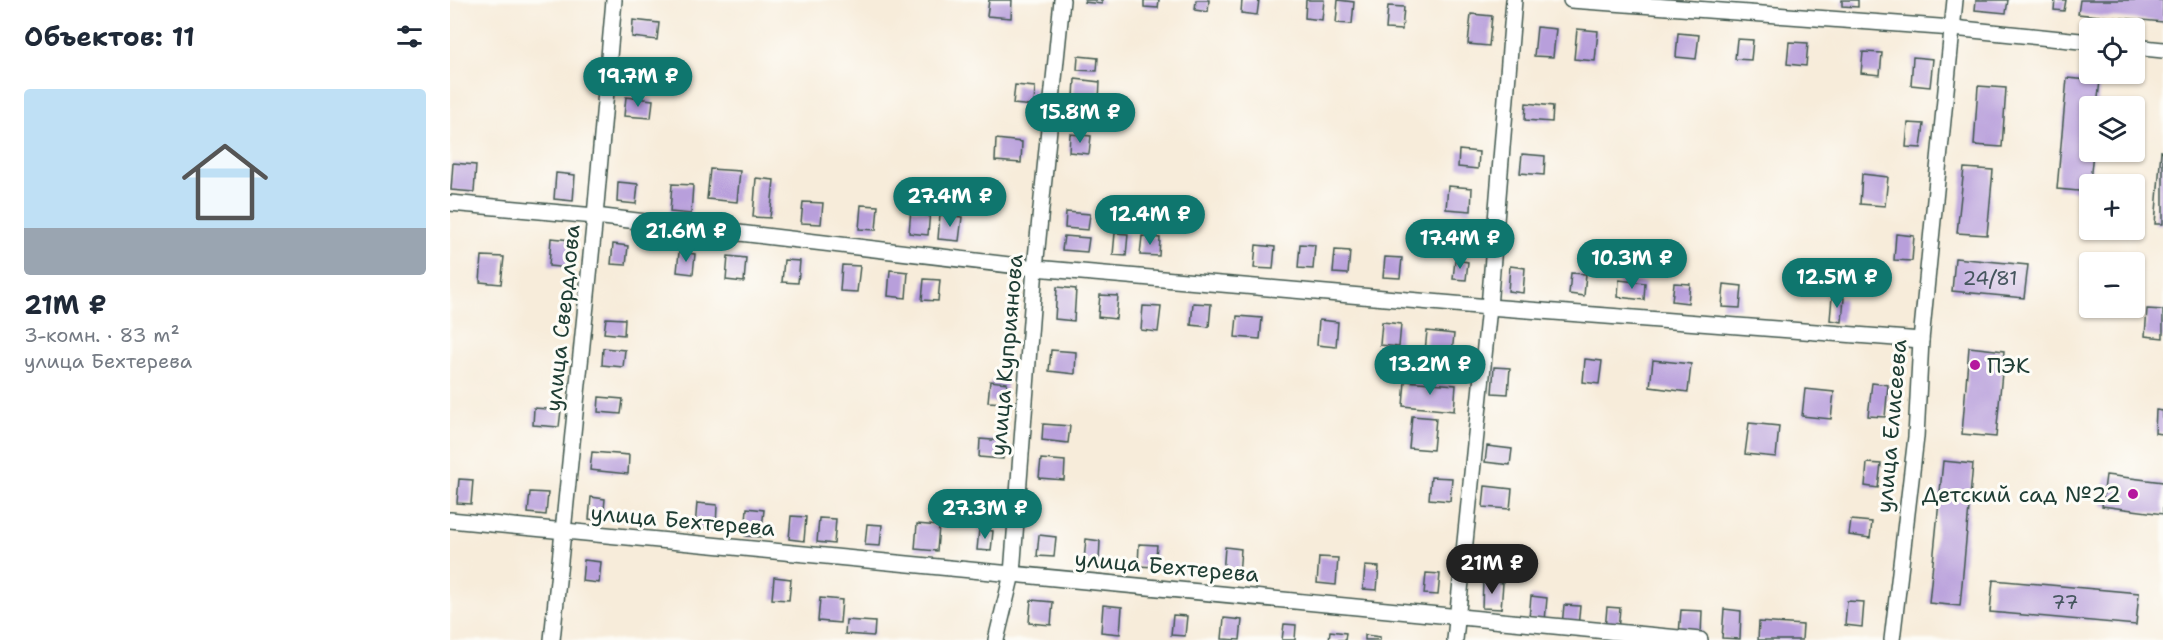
<!DOCTYPE html>
<html lang="ru">
<head>
<meta charset="utf-8">
<style>
	body { margin:0; font-family:"Shantell Sans",sans-serif; background:#f6f6f7; color:#1f2937; height:100vh; display:flex; flex-direction:column; font-size:22px; white-space:nowrap }
	* { box-sizing:border-box; margin:0 }
	p { font-size:20px; color:#747a83 }
	.icon { flex:none; width:33px; height:33px; fill:none; stroke:currentColor; stroke-width:2; stroke-linecap:round; stroke-linejoin:round }
	.map { position:relative; flex:1; overflow:hidden }
	.drawer { display:flex; flex-direction:column; background:#fff; width:450px }
	.drawer>* { flex:none }
	.controls { position:absolute; left:1629px; top:18px; display:grid; gap:12px }
	.controls a { display:grid; place-items:center; width:66px; height:66px; border-radius:6px; background:#fff; box-shadow:0 2px 4px #0004; font-size:30px }
	.price { position:absolute; translate:-50% -51px; padding:0 14px; border-radius:21px; background:#0f766e; color:#fff; font-size:20px; line-height:39px; filter:drop-shadow(0 2px 3px #0008) }
	.price::after { content:''; position:absolute; left:50%; top:36px; width:18px; height:14px; margin-left:-9px; background:inherit; clip-path:polygon(0 0,100% 0,50% 100%) }
	.price.on { background:#222; color:#fff }
	ul { padding:0; list-style:none }
	li { display:grid; align-content:center; gap:12px; height:318px; padding:0 24px }
	li+li { border-top:2px solid #e0e1e3 }
	li span { display:grid; place-items:center; height:186px; border-radius:6px; color:#555 }
	li>.icon { margin-inline-start:auto }
	span .icon { width:108px; height:108px; fill:#fffc; stroke-width:1 }
	li b { font-size:26px }
	h2 { display:flex; justify-content:space-between; align-items:center; height:72px; padding:0 24px; font-size:26px }
	main { display:flex; flex:1; min-height:0 }
	.map>svg:first-child { display:block }
	.building { fill:#b89fdb }
	.lines { fill:none; stroke-linecap:round; stroke-linejoin:round }
	.minor-casing { stroke:#3f574d; stroke-width:18 }
	.minor { stroke:#fff; stroke-width:15 }
	.poi-dot { fill:#b5179e; stroke:#fdfcf7; stroke-width:2 }
	.labels { text-anchor:middle; stroke-width:6; stroke-linejoin:round; paint-order:stroke }
	.number-label { font-size:20px; fill:#45565e }
	.street-label { font-size:22px; fill:#1f3d34; stroke:#fdfcf7 }
	.poi-label { font-size:22px; fill:#1f3d34; stroke:#fdfcf7; text-anchor:start }
</style>
</head>
<body>
<main>
<section class="drawer">
<h2>Объектов: 11<svg class="icon" aria-label="filters" viewBox="0 0 24 24"><path d="M4 7h16M4 17h16"/><circle cx="9" cy="7" r="2"/><circle cx="15" cy="17" r="2"/></svg></h2>
<ul>
<li><span style="background:linear-gradient(#bfe0f5 75%,#9aa5b1 0)"><svg class="icon" aria-label="home" viewBox="0 0 24 24"><path d="M3 11l9-7 9 7M6 9v11h12V9"/></svg></span><div><b>21M ₽</b><p>3-комн. · 83 m²</p><p>улица Бехтерева</p></div></li>
</ul>
</section>
<div class="map">
<svg width="1713" height="640" viewBox="0 0 1713 640">
	<rect width="100%" height="100%" fill="#fdfcf7"/>
	<filter id="ink" filterUnits="userSpaceOnUse"><feTurbulence type="fractalNoise" baseFrequency=".0167" numOctaves="2"/><feDisplacementMap in="SourceGraphic" scale="12" xChannelSelector="R" yChannelSelector="G"/><feConvolveMatrix kernelMatrix="1 2 1 2 8 2 1 2 1" color-interpolation-filters="sRGB"/></filter>
	<filter id="wash" filterUnits="userSpaceOnUse"><feTurbulence type="fractalNoise" baseFrequency=".008" numOctaves="4" result="noise"/><feDisplacementMap in="SourceGraphic" scale="24" xChannelSelector="R" yChannelSelector="G"/><feGaussianBlur stdDeviation="1.35" result="paint"/><feColorMatrix in="noise" values="0 0 0 0 0 0 0 0 0 0 0 0 0 0 0 0 0 1.4 0 .05"/><feComposite in="paint" operator="in"/></filter>
	<g filter="url(#wash)">
		<rect width="100%" height="100%" fill="#f7ecda"/>
		<g id="blocks">
			<g class="building">
				<path d="M539,0h23l-1,18 -24,-2z"/>
				<path d="M635,0h17v4l-18,-2z"/>
				<path d="M694,0h15l-1,8 -14,-1z"/>
				<path d="M746,0h13l-1,12 -13,-2z"/>
				<path d="M792,0h17l-2,15 -16,-2z"/>
				<path d="M856,0h18l-2,20 -17,-2z"/>
				<path d="M888,0l16,2 -2,22 -16,-1z"/>
				<path d="M1392,0h16v7l-16,-1z"/>
				<path d="M1526,0h32l-2,13 -31,-3z"/>
				<path d="M1605,0h11l-2,11 -10,-1z"/>
				<path d="M1630,0h83v22l-85,-8z"/>
				<path d="M938,6l16,1 -2,23 -16,-1z"/>
				<path d="M1021,14l21,2 -3,30 -21,-2z"/>
				<path d="M183,20l26,3 -2,17 -25,-3z"/>
				<path d="M1087,27l19,2 -3,28 -19,-1z"/>
				<path d="M1127,29l21,2 -3,30 -21,-2z"/>
				<path d="M1228,33l21,2 -3,24 -20,-2z"/>
				<path d="M1287,39l16,1 -2,20 -16,-1z"/>
				<path d="M1339,42l19,1 -2,23 -19,-2z"/>
				<path d="M1413,52l19,1 -2,22 -19,-2z"/>
				<path d="M628,56l20,2 -1,13 -20,-1z"/>
				<path d="M1463,57l20,2 -3,28 -19,-2z"/>
				<path d="M1617,78l33,3 -3,25h-7v46h3l-4,40 -32,-3z"/>
				<path d="M625,79l25,3 -1,18 -25,-2z"/>
				<path d="M565,85l20,2 -1,19 -21,-2z"/>
				<path d="M1528,86l28,2 -4,59 -28,-2z"/>
				<path d="M176,97l27,3 -2,18 -27,-2z"/>
				<path d="M1076,103l27,3 -1,16 -27,-2z"/>
				<path d="M622,111l26,2 -1,15 -27,-3z"/>
				<path d="M1458,123l16,1 -3,24 -15,-1z"/>
				<path d="M620,134l21,2 -2,18 -20,-2z"/>
				<path d="M546,139l26,3 -1,21 -26,-2z"/>
				<path d="M1009,150l20,2 -1,17 -20,-2z"/>
				<path d="M1711,151l2,1v72h-8z"/>
				<path d="M1072,154l23,2 -1,19 -24,-2z"/>
				<path d="M3,163l23,2 -2,27 -23,-2z"/>
				<path d="M1514,168l29,2 -6,65 -30,-2z"/>
				<path d="M260,169l30,2 -3,31 -30,-3z"/>
				<path d="M106,173l19,2 -2,26 -19,-2z"/>
				<path d="M1412,174l26,3 -3,29 -25,-2z"/>
				<path d="M306,178l18,2 -4,38 -17,-1z"/>
				<path d="M168,182l20,2 -2,20 -19,-2z"/>
				<path d="M222,184l21,1 -2,29 -21,-2z"/>
				<path d="M998,186l24,2 -1,23 -25,-2z"/>
				<path d="M353,202l20,1 -2,21 -20,-1z"/>
				<path d="M411,205l17,1 -2,24 -17,-1z"/>
				<path d="M461,209l19,1 -2,25 -19,-2z"/>
				<path d="M616,212l24,2 -2,16 -23,-2z"/>
				<path d="M490,215l22,2 -3,24 -21,-2z"/>
				<path d="M665,233l13,1 -2,22 -13,-1z"/>
				<path d="M1446,234l18,2 -2,25 -18,-1z"/>
				<path d="M614,236l25,2 -2,14 -25,-2z"/>
				<path d="M692,236l18,2 -1,18 -19,-1z"/>
				<path d="M101,238l20,2 -3,28 -19,-2z"/>
				<path d="M163,244l15,2 -2,19 -15,-1z"/>
				<path d="M850,244l15,1 -2,24 -15,-1z"/>
				<path d="M806,245l19,2 -2,22 -19,-1z"/>
				<path d="M885,250l15,1 -2,23 -15,-1z"/>
				<path d="M229,252l16,2 -2,20 -16,-2z"/>
				<path d="M32,256l22,1 -3,27 -21,-2z"/>
				<path d="M278,256l18,2 -2,24 -18,-2z"/>
				<path d="M935,257l17,1 -2,20 -17,-1z"/>
				<path d="M1505,258l73,7 -4,33 -72,-7z"/>
				<path d="M334,260l16,1 -2,22 -16,-1z"/>
				<path d="M1005,260l13,2 -2,18 -13,-1z"/>
				<path d="M392,265l18,1 -3,26 -17,-1z"/>
				<path d="M1060,266l15,2 -2,25 -15,-2z"/>
				<path d="M440,270l18,2 -2,26 -18,-2z"/>
				<path d="M1121,273l15,1 -2,22 -15,-2z"/>
				<path d="M474,279l16,1 -2,21 -16,-1z"/>
				<path d="M1169,280l26,3 -1,17 -26,-3z"/>
				<path d="M1224,283l16,1 -2,19 -16,-2z"/>
				<path d="M1274,284l18,2 -2,22 -18,-1z"/>
				<path d="M607,287l19,2 -2,32 -19,-2z"/>
				<path d="M650,295l18,1 -2,23 -18,-2z"/>
				<path d="M1382,297l12,1 -2,24 -12,-2z"/>
				<path d="M743,303l18,1 -2,23 -18,-2z"/>
				<path d="M693,306l18,1 -3,25 -17,-2z"/>
				<path d="M1697,309l16,1v28l-18,-2z"/>
				<path d="M787,316l25,2 -2,21 -25,-2z"/>
				<path d="M156,318l19,1 -1,16 -20,-2z"/>
				<path d="M869,320l19,2 -2,25 -19,-2z"/>
				<path d="M932,322l19,2 -2,23 -19,-2z"/>
				<path d="M977,331l27,3 -3,30 -27,-2z"/>
				<path d="M1519,347l35,4 -8,86 -34,-3z"/>
				<path d="M153,348l22,2 -2,17 -21,-2z"/>
				<path d="M601,350l25,2 -1,22 -26,-3z"/>
				<path d="M1135,359l17,2 -3,23 -16,-2z"/>
				<path d="M1203,360l38,4 -3,28 -38,-5z"/>
				<path d="M1044,367l16,1 -2,26 -16,-1z"/>
				<path d="M540,381l17,2 -2,20 -17,-1z"/>
				<path d="M955,381l51,4 -2,26 -51,-5z"/>
				<path d="M1422,383l16,2 -3,32 -17,-1z"/>
				<path d="M1355,389l29,3 -3,27 -29,-3z"/>
				<path d="M149,397l24,2 -2,15 -23,-2z"/>
				<path d="M84,408l27,2 -2,17 -26,-2z"/>
				<path d="M1706,410l7,1v23l-8,-1z"/>
				<path d="M962,416l24,2 -3,32 -24,-2z"/>
				<path d="M1299,423l30,3 -3,31 -31,-3z"/>
				<path d="M593,424l27,2 -2,17 -26,-3z"/>
				<path d="M530,439l25,2 -2,18 -24,-2z"/>
				<path d="M1037,446l25,3 -2,16 -25,-3z"/>
				<path d="M142,452l37,3 -1,19 -38,-4z"/>
				<path d="M591,459l24,2 -1,19 -25,-2z"/>
				<path d="M1493,461l30,3 -13,142 -31,-3z"/>
				<path d="M1417,463l14,1 -3,24 -13,-2z"/>
				<path d="M1656,475l57,7v32l-61,-8z"/>
				<path d="M981,477l21,1 -2,23 -21,-2z"/>
				<path d="M9,479l14,1 -2,24 -14,-1z"/>
				<path d="M1035,486l27,3 -2,20 -27,-2z"/>
				<path d="M80,492l18,1 -2,22 -18,-2z"/>
				<path d="M141,497l14,2 -2,22 -14,-2z"/>
				<path d="M247,503l20,2 -1,24 -21,-2z"/>
				<path d="M297,508l17,2 -3,27 -16,-1z"/>
				<path d="M341,516l15,1 -2,24 -15,-2z"/>
				<path d="M369,518l17,1 -2,25 -17,-2z"/>
				<path d="M1401,520l21,2 -2,16 -21,-3z"/>
				<path d="M417,524l15,1 -2,21 -15,-1z"/>
				<path d="M467,524l22,2 -2,25 -22,-2z"/>
				<path d="M529,529l14,2 -2,20 -14,-1z"/>
				<path d="M589,535l17,2 -2,20 -17,-1z"/>
				<path d="M636,539l14,2 -1,21 -15,-2z"/>
				<path d="M689,544l18,1 -2,22 -17,-1z"/>
				<path d="M775,547l16,2 -2,26 -16,-1z"/>
				<path d="M869,557l19,1 -2,27 -19,-2z"/>
				<path d="M134,560l17,2 -2,21 -17,-2z"/>
				<path d="M915,566l14,1 -2,23 -14,-1z"/>
				<path d="M976,573l14,1 -2,21 -14,-1z"/>
				<path d="M324,577l17,2 -2,21 -17,-1z"/>
				<path d="M1543,580l146,13 -3,32 -146,-13z"/>
				<path d="M1033,581l20,2 -2,26 -19,-1z"/>
				<path d="M1081,596l16,2 -2,23 -16,-2z"/>
				<path d="M370,598l22,2 -2,23 -22,-2z"/>
				<path d="M581,600l22,2 -2,23 -22,-2z"/>
				<path d="M1397,601l17,1 -2,25 -17,-2z"/>
				<path d="M653,605l19,2 -2,27 -19,-2z"/>
				<path d="M1114,605l16,1 -2,21 -16,-1z"/>
				<path d="M1157,607l13,1 -2,23 -13,-1z"/>
				<path d="M1274,609l17,2 -1,28 -18,-1z"/>
				<path d="M1231,610l21,1 -1,25 -22,-2z"/>
				<path d="M723,615l14,1 -2,20 -14,-1z"/>
				<path d="M774,618l18,2 -2,20 -18,-1z"/>
				<path d="M396,620l29,2 -1,14 -29,-2z"/>
				<path d="M1309,622l44,3 -1,15h-44z"/>
				<path d="M834,624l12,1 -1,15h-13z"/>
				<path d="M880,631l16,2 -1,7h-16z"/>
				<path d="M915,635l15,2v3h-15z"/>
			</g>
		</g>
	</g>
	<g filter="url(#ink)">
		<use href="#blocks" fill-opacity="0" stroke="#3f574d" stroke-width="1.5"/>
		<g class="lines">
			<defs>
				<g id="minor">
					<path d="M1121,0l382,28 137,14"/>
					<path d="M1684,47l29,3"/>
					<path d="M0,203l145,13 440,52 454,39 432,33"/>
					<path d="M0,520l1250,120"/>
					<path d="M102,640l43,-424 19,-216"/>
					<path d="M546,640l16,-66 23,-306 27,-268"/>
					<path d="M1005,640l34,-333 25,-307"/>
					<path d="M1442,640l24,-203 5,-97 34,-340"/>
				</g>
			</defs>
			<use href="#minor" class="minor-casing"/>
			<use href="#minor" class="minor"/>
		</g>
	</g>
	<g class="poi-dot">
		<circle cx="1525" cy="365" r="6"/>
		<circle cx="1683" cy="494" r="6"/>
	</g>
	<g class="labels">
		<g class="number-label">
			<text x="1540" y="285">24/81</text>
			<text x="1615" y="609">77</text>
		</g>
		<g class="street-label">
			<text transform="translate(112 318) rotate(-84)" y="8">улица Свердлова</text>
			<text transform="translate(556 355) rotate(-85)" y="8">улица Куприянова</text>
			<text transform="translate(1441 426) rotate(-85)" y="8">улица Елисеева</text>
			<text transform="translate(233 520) rotate(5)" y="8">улица Бехтерева</text>
			<text transform="translate(717 566) rotate(5)" y="8">улица Бехтерева</text>
		</g>
		<g class="poi-label">
			<text x="1537" y="373">ПЭК</text>
			<text x="1671" y="502" text-anchor="end">Детский сад №22</text>
		</g>
	</g>
</svg>
<div class="controls">
<a><svg class="icon" aria-label="locate" viewBox="0 0 24 24"><circle cx="12" cy="12" r="6"/><path d="M12 2v4M12 18v4M2 12h4M18 12h4"/></svg></a>
<a><svg class="icon" aria-label="layers" viewBox="0 0 24 24"><path d="M12 4l9 5-9 5-9-5zM3 14l9 5 9-5"/></svg></a>
<a>+</a>
<a>−</a>
</div>
<b class="price" style="left:188px;top:108px">19.7M ₽</b>
<b class="price" style="left:630px;top:144px">15.8M ₽</b>
<b class="price" style="left:500px;top:228px">27.4M ₽</b>
<b class="price" style="left:700px;top:246px">12.4M ₽</b>
<b class="price" style="left:236px;top:263px">21.6M ₽</b>
<b class="price" style="left:1010px;top:270px">17.4M ₽</b>
<b class="price" style="left:1182px;top:290px">10.3M ₽</b>
<b class="price" style="left:1387px;top:309px">12.5M ₽</b>
<b class="price" style="left:980px;top:396px">13.2M ₽</b>
<b class="price" style="left:535px;top:540px">27.3M ₽</b>
<b class="price on" style="left:1042px;top:595px">21M ₽</b>
</div>
</main>
</body>
</html>
